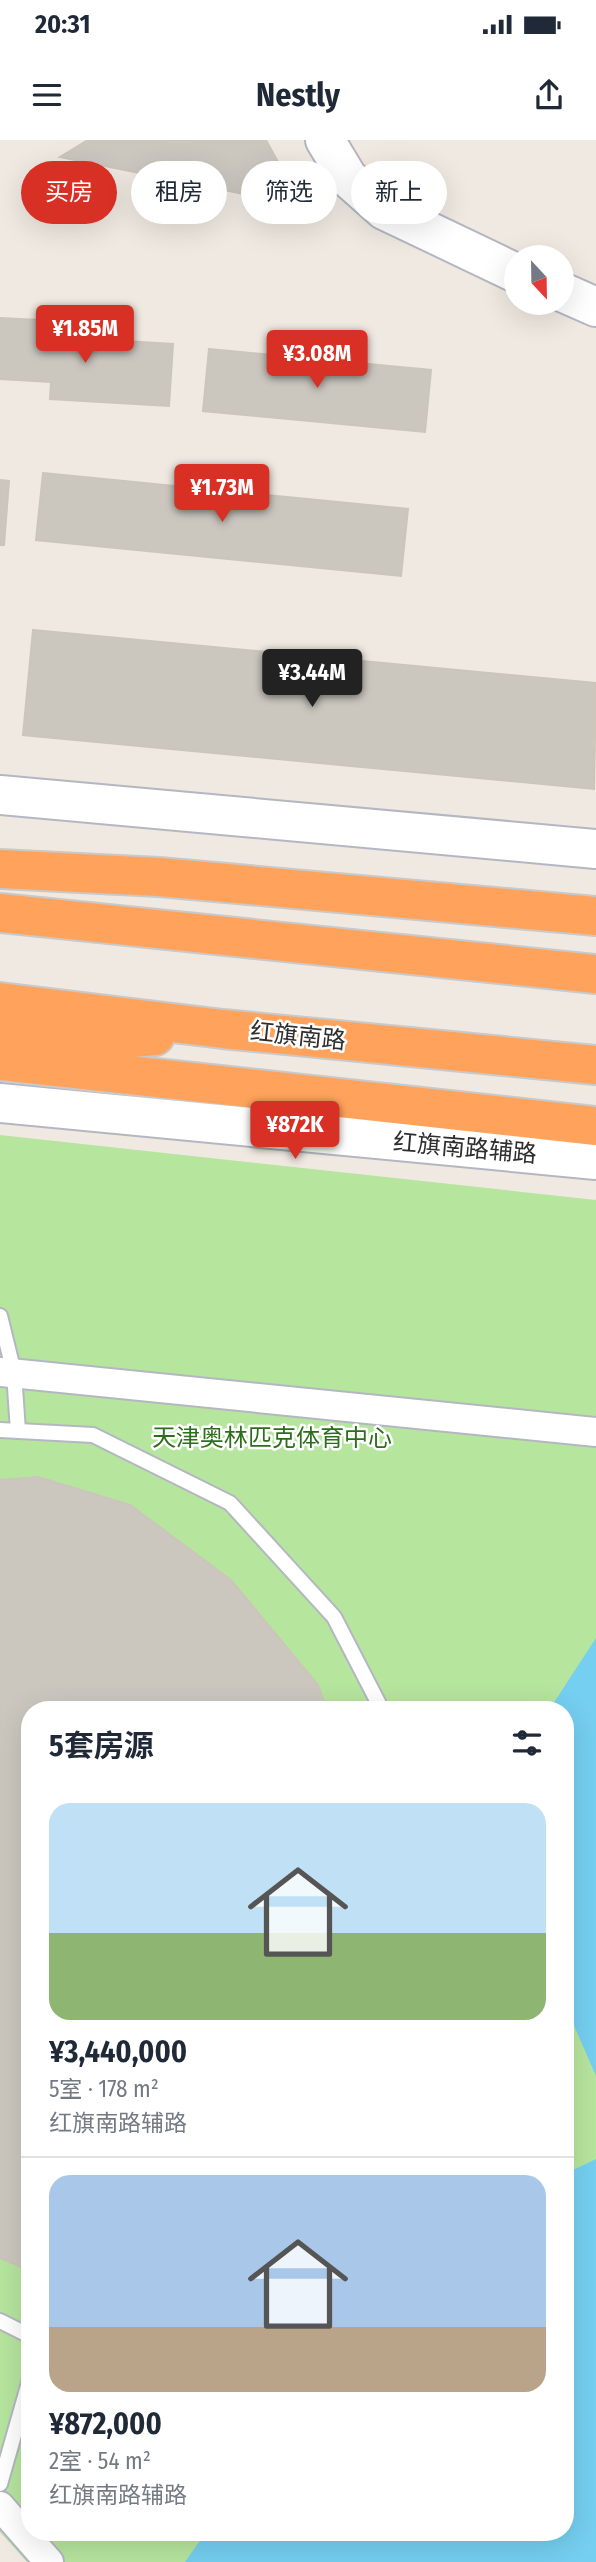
<!DOCTYPE html>
<html lang="zh">
<head>
<meta charset="utf-8">
<style>
	body { margin:0; font-family:"Fira Sans Condensed","Noto Sans SC",sans-serif; background:#f2f2f3; color:#1f2937; height:100vh; display:flex; flex-direction:column; font-size:26px; white-space:nowrap }
	* { box-sizing:border-box; margin:0 }
	p { font-size:23px; color:#747a83 }
	.icon { flex:none; width:38px; height:38px; fill:none; stroke:currentColor; stroke-width:2; stroke-linecap:round; stroke-linejoin:round }
	.map { position:relative; flex:1; overflow:hidden }
	.panel { position:absolute; left:21px; top:1561px; width:553px; height:840px; display:flex; flex-direction:column; background:#fff; border-radius:28px; box-shadow:0 7px 28px #0002 }
	.panel>* { flex:none }
	.guide { position:absolute; left:21px; top:21px; width:555px; height:63px; display:flex; gap:14px }
	.needle { width:46px; rotate:158deg }
	.tools { position:absolute; left:504px; top:105px; display:grid; gap:14px }
	.tools a { display:grid; place-items:center; width:70px; height:70px; border-radius:50%; background:#fff; box-shadow:0 7px 28px #0002; font-size:35px }
	.price { position:absolute; translate:-50% -60px; padding:0 16px; border-radius:7px; background:#d93025; color:#fff; font-size:23px; line-height:46px; filter:drop-shadow(0 2px 4px #0008) }
	.price::after { content:''; position:absolute; left:50%; top:42px; width:21px; height:16px; margin-left:-10px; background:inherit; clip-path:polygon(0 0,100% 0,50% 100%) }
	.price.current { background:#222; color:#fff }
	ul { padding:0; list-style:none }
	li { display:grid; align-content:center; gap:14px; height:371px; padding:0 28px }
	li+li { border-top:2px solid #e0e1e3 }
	li span { display:grid; place-items:center; height:217px; border-radius:21px; color:#555 }
	li>.icon { margin-inline-start:auto }
	span .icon { width:126px; height:126px; fill:#fffc; stroke-width:1 }
	li b { font-size:30px }
	h2 { display:flex; justify-content:space-between; align-items:center; height:84px; padding:0 28px; font-size:30px }
	.pill { padding:0 24px; border-radius:32px; background:#fff; box-shadow:0 7px 28px #0002; font-size:24px; line-height:63px }
	.pill.current { background:#d93025; color:#fff }
	.status { display:flex; justify-content:space-between; align-items:center; height:49px; padding:0 35px; background:#fff; direction:ltr }
	.status svg { height:19px; fill:currentColor }
	header { display:flex; justify-content:space-between; align-items:center; height:91px; padding:0 28px; background:#fff; font-size:32px; font-weight:700 }
	.map>svg:first-child { display:block }
	.green { fill:#b6e59e; fill-rule:evenodd }
	.water { fill:#75cff0 }
	.building { fill:#cbc7bf; stroke:#cbc5ba; stroke-width:2 }
	.lines { fill:none; stroke-linecap:round; stroke-linejoin:round }
	.lane-casing { stroke:#b4b7c1; stroke-width:18 }
	.street-casing { stroke:#b4b7c1; stroke-width:32 }
	.secondary-casing { stroke:#b4b7c1; stroke-width:42 }
	.highway-casing { stroke:#c9c9c9; stroke-width:42 }
	.lane { stroke:#fff; stroke-width:14 }
	.street { stroke:#fff; stroke-width:28 }
	.secondary { stroke:#fff; stroke-width:38 }
	.highway { stroke:#ffa35c; stroke-width:38 }
	.labels { text-anchor:middle; stroke-width:5; stroke-linejoin:round; paint-order:stroke }
	.street-label { font-size:24px; fill:#2e2e2e; stroke:#fff }
	.park-label { font-size:24px; fill:#2c6e1b; stroke:#fff }
</style>
</head>
<body>
<div class="status"><b>20:31</b><svg viewBox="0 0 49 12"><path d="M0 12V9h3v3zM5 12V6h3v6zM10 12V3h3v9zM15 12V0h3v12zM26 1h20v11H26zM47 4h2v5h-2z"/></svg></div>
<header><svg class="icon" aria-label="menu" viewBox="0 0 24 24"><path d="M4 6h16M4 12h16M4 18h16"/></svg>Nestly<svg class="icon" aria-label="share" viewBox="0 0 24 24"><path d="M12 15V3M7 8l5-5 5 5M5 13v7h14v-7"/></svg></header>
<div class="map">
<svg width="596" height="2422" viewBox="0 0 596 2422">
	<rect width="100%" height="100%" fill="#efe9e1"/>
	<path class="green" d="M0,995l596,65v1362h-569l-27,-30zM30,1570h535v822h-535z"/>
	<g class="water">
		<path d="M596,1498v438l-31,-71v-295h-16z"/>
		<path d="M596,2019v403h-411l21,-30h359v-358z"/>
	</g>
	<g class="building">
		<path d="M88,0h178l24,44 -26,14 -204,-41z"/>
		<path d="M0,178l59,3 -1,16 115,7 -4,62 -119,-7 1,-17 -51,-3z"/>
		<path d="M209,209l222,21 -6,62 -222,-21z"/>
		<path d="M43,333l365,36 -7,67 -365,-36z"/>
		<path d="M0,340l9,1 -5,64h-4z"/>
		<path d="M33,490l563,53 -2,106 -571,-54z"/>
		<path d="M38,1337l92,28 101,75 87,105 9,25h-297v561l-30,-13v-778z"/>
	</g>
	<g class="lines">
		<defs>
			<g id="lane">
				<path d="M0,1176l14,57 4,58"/>
				<path d="M0,1290l93,5 137,68 104,114 48,93"/>
				<path d="M0,2181l30,15"/>
				<path d="M0,2344l30,-105"/>
			</g>
			<g id="street">
				<path d="M0,1232l596,60"/>
				<path d="M0,2366l49,56"/>
			</g>
			<g id="secondary">
				<path d="M325,0l23,38 36,32 132,63"/>
				<path d="M562,152l34,15"/>
				<path d="M0,655l596,54"/>
				<path d="M0,963l596,57"/>
			</g>
			<g id="highway">
				<path d="M0,729l159,8 437,39"/>
				<path d="M0,773l596,61"/>
				<path d="M0,862l223,27 373,36"/>
				<path d="M0,898l96,3 59,-5"/>
				<path d="M0,921l596,65"/>
			</g>
		</defs>
		<use href="#lane" class="lane-casing"/>
		<use href="#street" class="street-casing"/>
		<use href="#secondary" class="secondary-casing"/>
		<use href="#highway" class="highway-casing"/>
		<use href="#lane" class="lane"/>
		<use href="#street" class="street"/>
		<use href="#secondary" class="secondary"/>
		<use href="#highway" class="highway"/>
	</g>
	<g class="labels">
		<g class="street-label">
			<text transform="translate(298 896) rotate(6)" y="8">红旗南路</text>
			<text transform="translate(465 1008) rotate(5)" y="8">红旗南路辅路</text>
		</g>
		<g class="park-label">
			<text x="272" y="1306">天津奥林匹克体育中心</text>
		</g>
	</g>
</svg>
<div class="tools">
<a><svg class="needle" viewBox="-14 -14 28 28"><path d="M0-13l5 13h-10z" fill="#e53935"/><path d="M0 13l5-13h-10z" fill="#747a83"/></svg></a>
</div>
<b class="price" style="left:85px;top:225px">¥1.85M</b>
<b class="price" style="left:317px;top:250px">¥3.08M</b>
<b class="price" style="left:222px;top:384px">¥1.73M</b>
<b class="price current" style="left:312px;top:569px">¥3.44M</b>
<b class="price" style="left:295px;top:1021px">¥872K</b>
<div class="guide">
<a class="pill current">买房</a>
<a class="pill">租房</a>
<a class="pill">筛选</a>
<a class="pill">新上</a>
</div>
<section class="panel">
<h2>5套房源<svg class="icon" aria-label="filters" viewBox="0 0 24 24"><path d="M4 7h16M4 17h16"/><circle cx="9" cy="7" r="2"/><circle cx="15" cy="17" r="2"/></svg></h2>
<ul>
<li><span style="background:linear-gradient(#bfe0f5 60%,#8fb573 0)"><svg class="icon" aria-label="home" viewBox="0 0 24 24"><path d="M3 11l9-7 9 7M6 9v11h12V9"/></svg></span><div><b>¥3,440,000</b><p>5室 · 178 m²</p><p>红旗南路辅路</p></div></li>
<li><span style="background:linear-gradient(#a9c7e8 70%,#b9a48a 0)"><svg class="icon" aria-label="home" viewBox="0 0 24 24"><path d="M3 11l9-7 9 7M6 9v11h12V9"/></svg></span><div><b>¥872,000</b><p>2室 · 54 m²</p><p>红旗南路辅路</p></div></li>
</ul>
</section>
</div>
</body>
</html>
